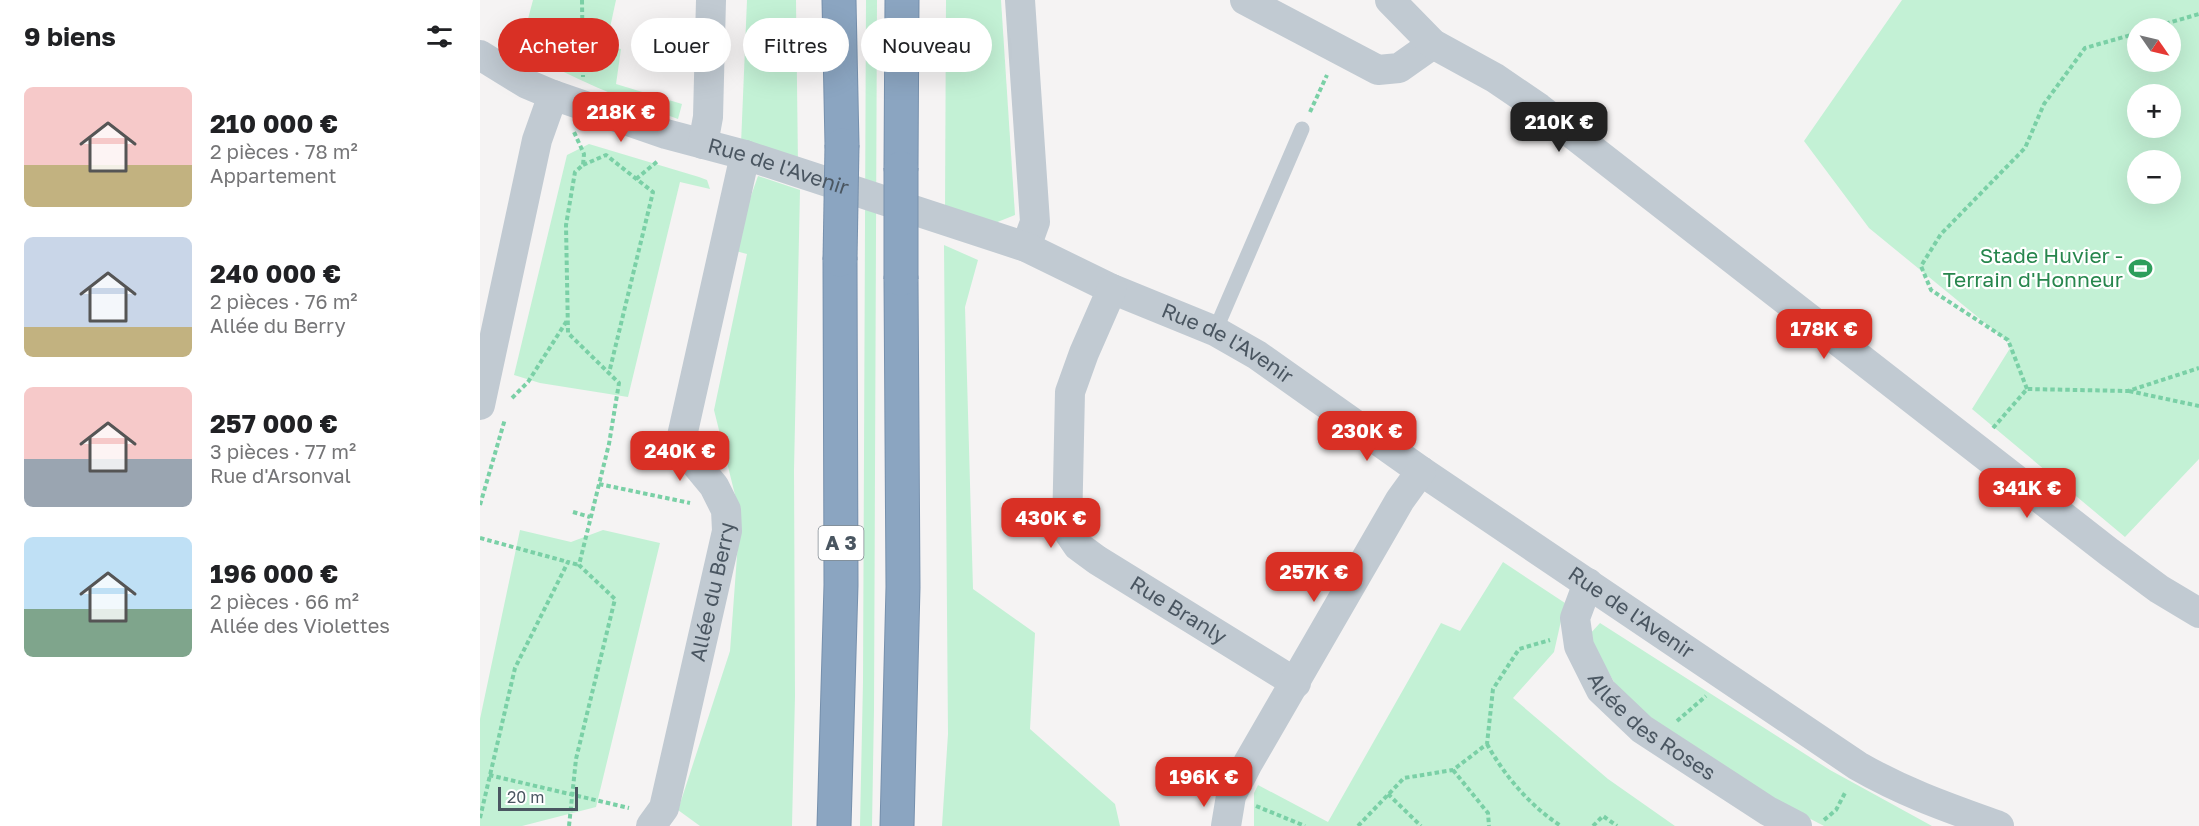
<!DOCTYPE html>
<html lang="fr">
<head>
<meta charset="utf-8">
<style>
	body { margin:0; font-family:"Golos Text",sans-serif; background:#f2f2f2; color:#202124; height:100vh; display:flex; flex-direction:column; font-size:22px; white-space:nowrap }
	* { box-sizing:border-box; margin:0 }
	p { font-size:20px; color:#757577 }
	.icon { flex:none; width:33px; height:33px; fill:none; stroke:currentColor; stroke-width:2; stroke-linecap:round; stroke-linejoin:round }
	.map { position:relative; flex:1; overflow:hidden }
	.details { display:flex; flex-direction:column; background:#fff; width:480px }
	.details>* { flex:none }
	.hud { position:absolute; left:18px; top:18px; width:570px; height:54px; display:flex; gap:12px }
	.needle { width:39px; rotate:124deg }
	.fabs { position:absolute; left:1647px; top:18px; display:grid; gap:12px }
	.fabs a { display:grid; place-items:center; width:54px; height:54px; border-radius:50%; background:#fff; box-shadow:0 6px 24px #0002; font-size:30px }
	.scale { position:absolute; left:18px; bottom:15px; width:80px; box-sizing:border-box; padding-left:6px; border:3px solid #4a5661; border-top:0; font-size:16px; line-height:21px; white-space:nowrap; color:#4a5661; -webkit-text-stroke:4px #fff; paint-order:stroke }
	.price { position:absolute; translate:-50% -51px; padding:0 14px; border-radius:12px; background:#d93025; color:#fff; font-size:20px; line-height:39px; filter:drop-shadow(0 2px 3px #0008) }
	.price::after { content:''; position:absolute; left:50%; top:36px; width:18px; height:14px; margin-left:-9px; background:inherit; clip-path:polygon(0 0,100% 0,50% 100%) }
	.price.on { background:#222; color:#fff }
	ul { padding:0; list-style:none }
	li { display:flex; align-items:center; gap:18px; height:150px; padding:0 24px }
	li span { display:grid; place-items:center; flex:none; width:168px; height:120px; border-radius:9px; color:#555 }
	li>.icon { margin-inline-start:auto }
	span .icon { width:72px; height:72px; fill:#fffc; stroke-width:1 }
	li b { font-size:26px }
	h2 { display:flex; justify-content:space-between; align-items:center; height:72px; padding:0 24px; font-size:26px }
	.chip { padding:0 21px; border-radius:27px; background:#fff; box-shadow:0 6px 24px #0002; font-size:21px; line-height:54px }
	.chip.on { background:#d93025; color:#fff }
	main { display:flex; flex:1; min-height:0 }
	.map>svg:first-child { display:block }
	.green { fill:#c3f1d5; fill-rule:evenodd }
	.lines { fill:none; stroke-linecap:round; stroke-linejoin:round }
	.highway-casing { stroke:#7690ad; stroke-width:35 }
	.path { stroke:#7ad0a6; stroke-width:4; stroke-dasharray:4.5 3; stroke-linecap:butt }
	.lane { stroke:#c1cad2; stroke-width:15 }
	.street { stroke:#c1cad2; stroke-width:30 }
	.highway { stroke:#8ba5c1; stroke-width:33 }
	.highway-bridge-casing { stroke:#7690ad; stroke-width:35; stroke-linecap:butt }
	.highway-bridge { stroke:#8ba5c1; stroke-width:33 }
	.labels { text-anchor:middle; stroke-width:4.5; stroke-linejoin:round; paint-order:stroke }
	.shield { fill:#fff; stroke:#808990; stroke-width:1.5 }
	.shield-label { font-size:20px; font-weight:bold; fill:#4a5661 }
	.street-label { font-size:21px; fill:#4a5661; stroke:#fff }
	.leisure-label { font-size:21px; fill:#27864d; stroke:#fff; text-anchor:end }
</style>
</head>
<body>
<main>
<section class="details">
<h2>9 biens<svg class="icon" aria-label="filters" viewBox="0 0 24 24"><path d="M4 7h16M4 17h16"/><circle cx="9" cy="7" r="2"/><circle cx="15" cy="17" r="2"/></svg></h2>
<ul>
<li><span style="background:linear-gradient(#f6c9c9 65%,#c2b280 0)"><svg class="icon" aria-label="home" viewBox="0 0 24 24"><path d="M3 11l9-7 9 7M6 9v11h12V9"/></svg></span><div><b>210 000 €</b><p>2 pièces · 78 m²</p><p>Appartement</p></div></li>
<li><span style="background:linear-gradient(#c9d6e8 75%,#c2b280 0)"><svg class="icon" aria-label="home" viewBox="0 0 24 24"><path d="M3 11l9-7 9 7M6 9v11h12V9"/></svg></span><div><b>240 000 €</b><p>2 pièces · 76 m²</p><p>Allée du Berry</p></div></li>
<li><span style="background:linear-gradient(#f6c9c9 60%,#9aa5b1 0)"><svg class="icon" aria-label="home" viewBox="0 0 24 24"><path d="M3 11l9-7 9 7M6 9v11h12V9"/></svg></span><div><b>257 000 €</b><p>3 pièces · 77 m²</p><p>Rue d'Arsonval</p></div></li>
<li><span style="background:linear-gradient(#bfe0f5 60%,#7fa58c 0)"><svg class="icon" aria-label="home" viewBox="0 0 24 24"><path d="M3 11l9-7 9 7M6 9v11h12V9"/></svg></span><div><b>196 000 €</b><p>2 pièces · 66 m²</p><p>Allée des Violettes</p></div></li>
</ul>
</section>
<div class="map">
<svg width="1719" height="826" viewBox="0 0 1719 826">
	<rect width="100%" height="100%" fill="#f5f3f3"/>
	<g class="green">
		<path d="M53,0h83l-10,46 15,3 -5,35 66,20 -4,15c-55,-20 -108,-41 -158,-70z"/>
		<path d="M267,0h49l2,167 -57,-23z"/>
		<path d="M386,0h11l-3,710 -2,116h-12l3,-144z"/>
		<path d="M466,0h55l14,215 -20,8 -50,-12z"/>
		<path d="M1422,0h297v459l-74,78 -153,-128 40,-64 -143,-117 -65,-87zM1658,28h32v34h-32zM1658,94h32v34h-32zM1658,160h32v34h-32z"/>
		<path d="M109,144l110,33 8,3 3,9 -30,-7 -52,215 -88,-14 -26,-8 53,-220z"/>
		<path d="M278,176l42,14 -6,280 1,226 -3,130h-92l-22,-16 52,-159 10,-136 -26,-105 33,-156 -15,-4z"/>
		<path d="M464,245l34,15 -13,47 8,282 62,44 -5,96 85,75 5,22h-178l6,-92z"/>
		<path d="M40,530l51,12 32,-12 57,13 -64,264 -74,19h-42v-107z"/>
		<path d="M1023,562l62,41 -11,49 -41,46 95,81 67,47h-421v-33l4,-8 70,37 113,-199 19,8z"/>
		<path d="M1120,623l230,147 102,56h-108l-52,-27 -95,-59 -54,-42 -35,-62z"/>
	</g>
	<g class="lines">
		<defs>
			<g id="highway">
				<path d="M359,0l3,145"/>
				<path d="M421,168l1,-168"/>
				<path d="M354,826l7,-241 -1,-325"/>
				<path d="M417,826l6,-239 -2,-308"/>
			</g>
		</defs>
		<use href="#highway" class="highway-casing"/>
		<g class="path">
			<path d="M102,0l1,77"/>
			<path d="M1671,28l48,-14"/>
			<path d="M830,112l17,-37"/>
			<path d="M103,165l23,-10 47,37 -44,181"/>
			<path d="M156,179l23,-19"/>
			<path d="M1547,389l-19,-49 -77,-50 -10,-24 20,-32 84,-86 19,-44 41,-56 53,-15"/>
			<path d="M1649,391l70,15"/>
			<path d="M32,398l16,-16 40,-63"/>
			<path d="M1513,428l34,-39 101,2 71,-23"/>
			<path d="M119,484l91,19"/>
			<path d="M0,505l25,-86"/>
			<path d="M93,512l17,5"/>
			<path d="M0,538l88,24"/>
			<path d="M1197,721l29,-25"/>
			<path d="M1007,744c17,31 43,62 74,82"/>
			<path d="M973,770l35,43 1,13"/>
			<path d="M9,775l140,33"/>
			<path d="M908,794l33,32"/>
			<path d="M776,806l49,20"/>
			<path d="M0,818l35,-150 53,-106 11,3"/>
			<path d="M1344,820l12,-10 10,-19"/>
			<path d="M89,826l7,-67 39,-160 -36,-34 30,-121 10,-61 -51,-50 -2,-108 9,-53 8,-7 1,-11 -10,-22"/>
			<path d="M878,826l46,-48 49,-8 34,-26 6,-55 26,-40 31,-9"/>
			<path d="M1113,826l10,-10 14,10"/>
		</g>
		<path class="lane" d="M735,331l87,-202"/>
		<g class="street">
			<path d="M540,0l15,222 -9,25"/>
			<path d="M765,0l133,70 21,-2 34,-24"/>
			<path d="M910,0l43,44 62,34 44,30 570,444 50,37 40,24"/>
			<path id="s1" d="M0,55l47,29 26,11 113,39 79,21 281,92 86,42 103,42 42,24 164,116 437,295c47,27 91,42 141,60"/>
			<path d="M223,144l5,-27 3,-117"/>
			<path id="s2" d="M632,289l-28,64 -14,39 -3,138 11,16 19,14 199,123"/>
			<path d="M0,405l57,-265 16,-45"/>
			<path id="s3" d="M1108,583l-13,35 4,28 22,44 41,39 126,82 29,15"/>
			<path id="s4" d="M171,826l13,-18 63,-277 -1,-21 -12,-24 -34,-41 65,-290"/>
			<path d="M746,826l5,-30 17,-33 152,-263 21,-29"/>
		</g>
		<use href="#highway" class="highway"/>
		<defs>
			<g id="highway-bridge">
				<path d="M360,260l2,-115"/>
				<path d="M421,279v-111"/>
			</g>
		</defs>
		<use href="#highway-bridge" class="highway-bridge-casing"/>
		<use href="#highway-bridge" class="highway-bridge"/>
	</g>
	<defs>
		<symbol id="stadium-bare" viewBox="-9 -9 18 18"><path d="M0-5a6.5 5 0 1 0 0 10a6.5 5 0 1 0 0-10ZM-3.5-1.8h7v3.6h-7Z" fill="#2e9e5b" stroke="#fff" stroke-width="2.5" paint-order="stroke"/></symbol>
	</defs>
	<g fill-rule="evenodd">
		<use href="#stadium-bare" x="1644" y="252" width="33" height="33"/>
	</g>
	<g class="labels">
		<rect class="shield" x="338.5" y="526" width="45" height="34" rx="4.5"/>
		<g class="shield-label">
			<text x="361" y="550">A 3</text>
		</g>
		<g class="street-label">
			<text dy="7" stroke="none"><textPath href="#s1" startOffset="320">Rue de l'Avenir</textPath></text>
			<text dy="7" stroke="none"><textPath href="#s1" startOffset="804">Rue de l'Avenir</textPath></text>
			<text dy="7" stroke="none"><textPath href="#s4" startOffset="244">Allée du Berry</textPath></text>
			<text dy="7" stroke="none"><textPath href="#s2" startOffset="388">Rue Branly</textPath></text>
			<text dy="7" stroke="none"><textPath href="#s1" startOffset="1290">Rue de l'Avenir</textPath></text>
			<text dy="7" stroke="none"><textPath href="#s3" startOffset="177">Allée des Roses</textPath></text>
		</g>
		<g class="leisure-label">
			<text x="1643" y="263">Stade Huvier -<tspan x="1643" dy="24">Terrain d'Honneur</tspan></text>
		</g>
	</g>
</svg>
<div class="fabs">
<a><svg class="needle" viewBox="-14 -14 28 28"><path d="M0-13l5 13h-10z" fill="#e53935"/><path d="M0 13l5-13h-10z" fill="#757577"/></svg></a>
<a>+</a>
<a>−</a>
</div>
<div class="scale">20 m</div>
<b class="price" style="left:141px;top:143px">218K €</b>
<b class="price on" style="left:1079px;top:153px">210K €</b>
<b class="price" style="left:1344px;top:360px">178K €</b>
<b class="price" style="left:887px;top:462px">230K €</b>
<b class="price" style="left:200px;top:482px">240K €</b>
<b class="price" style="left:1547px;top:519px">341K €</b>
<b class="price" style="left:571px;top:549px">430K €</b>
<b class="price" style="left:834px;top:603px">257K €</b>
<b class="price" style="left:724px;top:808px">196K €</b>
<div class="hud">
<a class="chip on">Acheter</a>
<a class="chip">Louer</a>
<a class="chip">Filtres</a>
<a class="chip">Nouveau</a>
</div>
</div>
</main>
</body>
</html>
